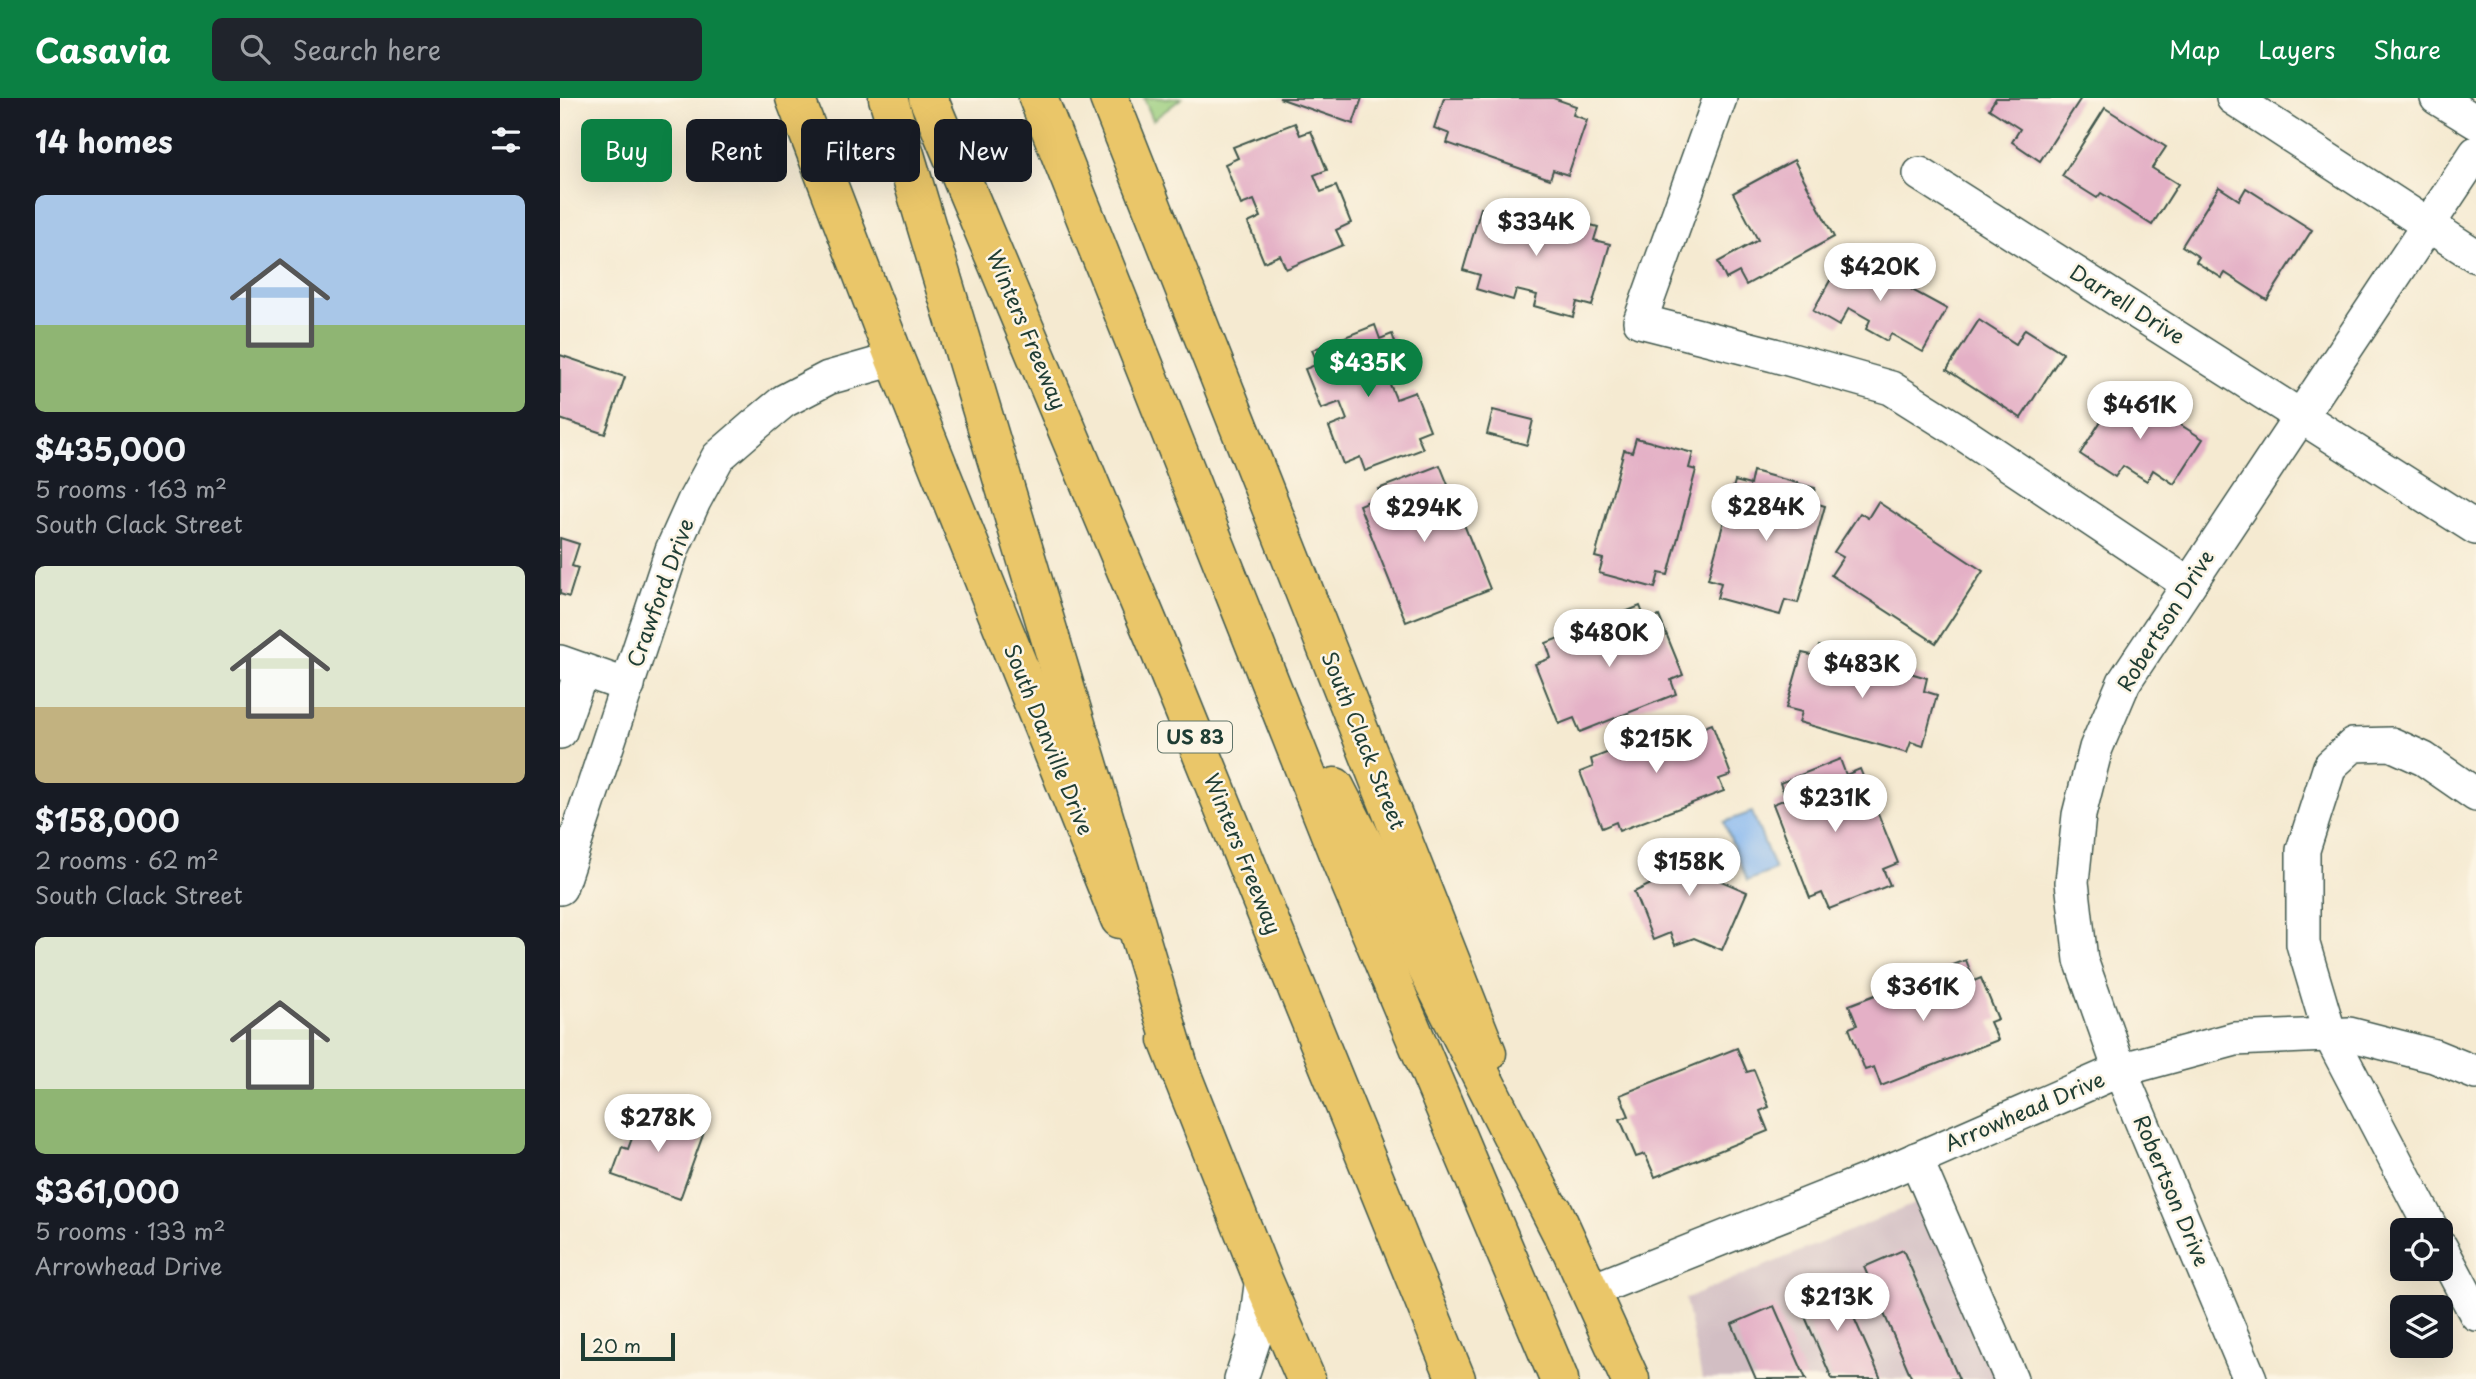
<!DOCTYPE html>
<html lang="en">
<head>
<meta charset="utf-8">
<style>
	body { margin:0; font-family:"Playpen Sans",sans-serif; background:#20242c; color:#f1f3f6; height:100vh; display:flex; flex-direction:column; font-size:26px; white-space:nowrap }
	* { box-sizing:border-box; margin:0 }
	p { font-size:23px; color:#9ea1a6 }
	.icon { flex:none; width:38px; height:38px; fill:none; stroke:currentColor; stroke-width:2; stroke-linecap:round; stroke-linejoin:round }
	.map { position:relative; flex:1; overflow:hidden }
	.side { display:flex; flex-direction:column; background:#171b24; width:560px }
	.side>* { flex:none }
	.banner { position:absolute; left:21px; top:21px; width:665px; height:63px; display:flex; gap:14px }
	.tools { position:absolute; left:1830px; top:1120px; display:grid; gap:14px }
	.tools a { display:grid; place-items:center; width:63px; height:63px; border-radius:10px; background:#171b24; box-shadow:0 7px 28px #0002; font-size:35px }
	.scale { position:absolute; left:21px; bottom:18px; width:94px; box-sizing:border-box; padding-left:7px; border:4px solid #1f3d34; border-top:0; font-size:19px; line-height:24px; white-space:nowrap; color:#1f3d34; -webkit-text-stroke:5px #fcf5e5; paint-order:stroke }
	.price { position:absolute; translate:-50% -60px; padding:0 16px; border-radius:24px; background:#fff; color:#222; font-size:23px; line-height:46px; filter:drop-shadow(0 2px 4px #0008) }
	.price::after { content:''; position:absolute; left:50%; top:42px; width:21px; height:16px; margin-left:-10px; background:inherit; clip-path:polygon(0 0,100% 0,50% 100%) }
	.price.on { background:#0b8043; color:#fff }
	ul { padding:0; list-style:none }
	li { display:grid; align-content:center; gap:14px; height:371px; padding:0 35px }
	li span { display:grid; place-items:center; height:217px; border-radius:10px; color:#555 }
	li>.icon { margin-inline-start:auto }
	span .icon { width:126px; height:126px; fill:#fffc; stroke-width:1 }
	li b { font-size:30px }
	h2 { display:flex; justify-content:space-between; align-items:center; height:84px; padding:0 35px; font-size:30px }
	.tag { padding:0 24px; border-radius:10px; background:#171b24; box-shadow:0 7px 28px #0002; font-size:24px; line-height:63px }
	.tag.on { background:#0b8043; color:#fff }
	header { display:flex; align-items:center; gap:42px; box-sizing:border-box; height:98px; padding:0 35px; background:#0b8043; color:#fff }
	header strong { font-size:33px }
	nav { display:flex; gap:38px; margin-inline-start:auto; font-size:24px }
	.search { width:490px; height:63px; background:#20242c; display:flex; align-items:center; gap:18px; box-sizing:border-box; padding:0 24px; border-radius:10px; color:#9ea1a6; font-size:26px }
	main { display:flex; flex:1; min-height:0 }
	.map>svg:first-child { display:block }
	.industrial { fill:#d2bec3 }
	.green { fill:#9acd7d; stroke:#5c8558; stroke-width:2 }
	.water { fill:#83b6f0; stroke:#517a92; stroke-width:2 }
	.building { fill:#e4b0c6 }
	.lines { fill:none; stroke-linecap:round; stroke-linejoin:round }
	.minor-casing { stroke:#3f574c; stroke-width:36 }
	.major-casing { stroke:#3f574c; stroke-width:41 }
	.highway-casing { stroke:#3f574c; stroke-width:41 }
	.minor { stroke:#fff; stroke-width:33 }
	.major { stroke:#eac669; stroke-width:38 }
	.highway { stroke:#eac669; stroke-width:38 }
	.labels { text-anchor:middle; stroke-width:5; stroke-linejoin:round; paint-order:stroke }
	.shield { fill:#fcf5e5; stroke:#617469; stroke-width:2 }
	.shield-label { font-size:19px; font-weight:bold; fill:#1f3d34 }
	.street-label { font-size:21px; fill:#1f3d34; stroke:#fcf5e5 }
</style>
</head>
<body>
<header>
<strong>Casavia</strong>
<div class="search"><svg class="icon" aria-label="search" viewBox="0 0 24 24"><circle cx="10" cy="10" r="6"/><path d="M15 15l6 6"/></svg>Search here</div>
<nav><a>Map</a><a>Layers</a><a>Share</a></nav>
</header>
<main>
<section class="side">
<h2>14 homes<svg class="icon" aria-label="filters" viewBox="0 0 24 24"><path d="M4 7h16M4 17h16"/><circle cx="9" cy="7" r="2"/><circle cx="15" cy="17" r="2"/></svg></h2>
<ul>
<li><span style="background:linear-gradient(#a9c7e8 60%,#8fb573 0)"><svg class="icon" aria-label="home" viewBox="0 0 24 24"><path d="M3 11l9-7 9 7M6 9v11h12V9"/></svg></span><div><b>$435,000</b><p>5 rooms · 163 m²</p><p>South Clack Street</p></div></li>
<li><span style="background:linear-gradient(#dfe7d0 65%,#c2b280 0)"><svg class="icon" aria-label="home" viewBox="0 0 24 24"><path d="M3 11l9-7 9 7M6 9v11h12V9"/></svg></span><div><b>$158,000</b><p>2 rooms · 62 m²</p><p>South Clack Street</p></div></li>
<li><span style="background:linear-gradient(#dfe7d0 70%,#8fb573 0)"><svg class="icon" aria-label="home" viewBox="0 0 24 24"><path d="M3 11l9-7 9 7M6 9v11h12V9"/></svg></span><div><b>$361,000</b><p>5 rooms · 133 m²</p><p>Arrowhead Drive</p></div></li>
</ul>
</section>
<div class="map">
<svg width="1916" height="1281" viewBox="0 0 1916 1281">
	<rect width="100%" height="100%" fill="#fcf5e5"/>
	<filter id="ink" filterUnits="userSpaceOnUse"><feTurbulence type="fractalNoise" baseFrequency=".0143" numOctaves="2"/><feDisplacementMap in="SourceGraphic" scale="14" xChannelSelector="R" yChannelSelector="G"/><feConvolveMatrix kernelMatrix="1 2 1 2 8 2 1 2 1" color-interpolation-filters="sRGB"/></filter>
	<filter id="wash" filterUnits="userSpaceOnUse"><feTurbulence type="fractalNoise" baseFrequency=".00686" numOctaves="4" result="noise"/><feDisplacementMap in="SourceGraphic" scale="28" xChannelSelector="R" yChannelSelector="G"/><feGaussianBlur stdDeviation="1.57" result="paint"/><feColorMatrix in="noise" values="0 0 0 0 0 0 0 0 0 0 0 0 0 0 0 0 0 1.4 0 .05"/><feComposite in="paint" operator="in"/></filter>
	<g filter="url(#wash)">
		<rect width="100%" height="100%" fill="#f5ead1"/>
		<path class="industrial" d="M1359,1104l95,177h-312l-17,-80z"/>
		<path class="green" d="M584,0h38l-29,22z"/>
		<path class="water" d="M1192,714l23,58 -28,11 -23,-59z"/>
		<g id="blocks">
			<g class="building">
				<path d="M719,0h83l-9,26z"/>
				<path d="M884,0h109l23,8 -3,9 14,5 -19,55 -15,-5 -3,9 -103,-36 3,-9 -16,-6z"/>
				<path d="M1436,0h85l-41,63 -28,-19 8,-13 -31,-20z"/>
				<path d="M1545,10l61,39 -14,21 26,16 -26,41 -51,-32 -4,5 -35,-22z"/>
				<path d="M735,25l5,12 11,-4 16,39 -13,5 7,17 15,-6 15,37 -15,7 7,15 -57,24 -6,-14 -16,7 -16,-39 13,-6 -7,-17 -13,5 -16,-41 13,-6 -5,-11z"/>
				<path d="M1234,62l40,77 -88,48 -7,-13 -13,7 -8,-17 40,-22 -25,-47z"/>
				<path d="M1659,89l20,13 7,-12 66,42 -45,70 -42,-27 -3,5 -26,-16 3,-5 -17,-11z"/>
				<path d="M940,101l39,11 -3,9 20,5 2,-8 40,11 -4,13 16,4 -18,62 -15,-4 -4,15 -39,-11 3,-11 -21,-5 -3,10 -37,-11 4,-14 -17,-5 18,-62 15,5z"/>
				<path d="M1287,152l67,37 -2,3 35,19 -24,43 -32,-18 -4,7 -21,-12 4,-9 -21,-12 -10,18 -26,-15z"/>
				<path d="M1419,222l37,24 9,-15 38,24 -42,65 -74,-48z"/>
				<path d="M815,227l5,14 12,-5 15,41 -18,7 7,17 19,-7 15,38 -13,5 6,14 -58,22 -5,-14 -17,7 -14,-37 18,-7 -7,-18 -19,7 -16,-40 13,-5 -6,-14z"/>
				<path d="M0,257l65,22 -20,57 -45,-15z"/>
				<path d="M1562,290l81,51 -29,45 -21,-14 -6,11 -24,-15 -8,11 -35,-23z"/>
				<path d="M933,312l40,10 -6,25 -40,-11z"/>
				<path d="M1076,340l57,15 -4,15 7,2 -28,105 -9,-2 -4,15 -56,-15 4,-14 -8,-2 29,-107 8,2z"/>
				<path d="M880,367l50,124 -84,33 -47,-117 22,-9 -3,-7z"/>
				<path d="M1193,373l62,17 -4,14 14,4 -27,97 -13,-3 -5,15 -63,-17 4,-15 -13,-4 27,-98 15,4z"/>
				<path d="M1318,404l105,69 -47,72 -105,-68 12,-18 -9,-5 26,-39 8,5z"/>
				<path d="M0,440l19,6 -7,22 6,2 -9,29 -9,-3z"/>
				<path d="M1080,508l6,15 13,-5 24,59 -12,5 5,14 -96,38 -6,-14 -15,6 -24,-60 16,-6 -5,-15z"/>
				<path d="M1259,548l108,32 -3,13 13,4 -14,51 -12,-4 -4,11 -108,-31 3,-10 -16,-4 16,-55 14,3z"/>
				<path d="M1133,621l4,11 15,-6 19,51 -12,4 5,12 -105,40 -3,-9 -14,6 -22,-56 13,-5 -2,-8z"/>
				<path d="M1280,661l6,16 14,-6 38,94 -15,6 7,16 -61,24 -7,-16 -12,5 -37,-94 13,-5 -6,-16z"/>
				<path d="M1143,742l16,40 28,12 -25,58 -28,-12 -19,7 -5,-12 -17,7 -19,-48 17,-8 -8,-20z"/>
				<path d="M1406,862l8,21 7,-3 17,41 -8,3 8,18 -117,46 -7,-19 -9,3 -16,-42 8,-3 -8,-20z"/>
				<path d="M1177,950l10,24 7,-2 15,37 -9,4 8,20 -113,46 -10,-23 -9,3 -16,-38 9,-3 -9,-21z"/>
				<path d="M75,1010l69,24 -24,67 -68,-24 10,-28 6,2 4,-11 -6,-2z"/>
				<path d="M1343,1152l56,129h-47l-48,-112z"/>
				<path d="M1277,1181l44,100h-49l-36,-83z"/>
				<path d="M1214,1208l32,73h-50l-24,-55z"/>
			</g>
		</g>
	</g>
	<g filter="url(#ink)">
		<use href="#blocks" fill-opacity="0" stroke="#3f574c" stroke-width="2"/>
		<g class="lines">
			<defs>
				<g id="minor">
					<path d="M1160,0l-80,223 134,34 117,33 62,39 235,157"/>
					<path d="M1673,0l243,158"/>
					<path d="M1877,0l39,24"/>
					<path d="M1360,76l556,354"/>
					<path d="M0,564l68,24"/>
					<path d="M0,634l22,-62"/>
					<path d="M0,790l112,-338 22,-49 24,-44 37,-32 29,-24 44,-23 67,-19"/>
					<path d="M1356,1061l95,220"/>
					<path d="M1872,1132l-102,-195 -27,-91v-94l27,-84 23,-21 38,-1 33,15 52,36"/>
					<path d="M1881,1150l35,66"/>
					<path d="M1030,1193l281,-112 249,-109 115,-31 114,-5 85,22 42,17"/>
					<path d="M681,1281l13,-40 8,-62"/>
					<path d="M1690,1281l-130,-309 -39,-110 -9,-78 7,-67 17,-67 28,-66 352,-529"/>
				</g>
				<g id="major">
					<path d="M235,0l100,261 225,560"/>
					<path d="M549,0l378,955"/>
					<path d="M608,942l94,237 44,102"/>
					<path d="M994,1114l76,167"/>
				</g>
				<g id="highway">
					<path d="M328,0l292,972"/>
					<path d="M368,0l229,546 299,735"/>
					<path d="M478,0l302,761 219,520"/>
					<path d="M775,689l232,457"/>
				</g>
			</defs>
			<use href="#minor" class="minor-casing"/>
			<use href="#major" class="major-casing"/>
			<use href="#highway" class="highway-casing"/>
			<use href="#minor" class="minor"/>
			<use href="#major" class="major"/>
			<use href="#highway" class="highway"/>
		</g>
	</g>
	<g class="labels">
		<rect class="shield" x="598" y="623.5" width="74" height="31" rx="5"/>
		<g class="shield-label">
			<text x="635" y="646">US 83</text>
		</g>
		<g class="street-label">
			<text transform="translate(1567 207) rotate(32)" y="7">Darrell Drive</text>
			<text transform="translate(466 232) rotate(67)" y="7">Winters Freeway</text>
			<text transform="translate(101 495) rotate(-70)" y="7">Crawford Drive</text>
			<text transform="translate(1606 523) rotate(-58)" y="7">Robertson Drive</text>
			<text transform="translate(488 642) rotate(68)" y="7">South Danville Drive</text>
			<text transform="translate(803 643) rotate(68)" y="7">South Clack Street</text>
			<text transform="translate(682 756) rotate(68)" y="7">Winters Freeway</text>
			<text transform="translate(1465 1014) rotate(-23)" y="7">Arrowhead Drive</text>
			<text transform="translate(1611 1093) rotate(67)" y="7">Robertson Drive</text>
		</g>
	</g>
</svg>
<div class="tools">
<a><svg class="icon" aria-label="locate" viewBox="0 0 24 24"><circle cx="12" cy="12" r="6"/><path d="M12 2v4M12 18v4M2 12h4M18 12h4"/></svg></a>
<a><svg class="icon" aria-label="layers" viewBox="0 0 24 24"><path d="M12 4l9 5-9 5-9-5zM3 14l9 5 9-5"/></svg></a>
</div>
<div class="scale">20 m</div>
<b class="price" style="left:976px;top:160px">$334K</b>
<b class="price" style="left:1320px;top:205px">$420K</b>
<b class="price on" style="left:808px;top:301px">$435K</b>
<b class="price" style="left:1580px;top:343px">$461K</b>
<b class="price" style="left:1206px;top:445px">$284K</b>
<b class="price" style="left:864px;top:446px">$294K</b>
<b class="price" style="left:1049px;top:571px">$480K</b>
<b class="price" style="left:1302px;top:602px">$483K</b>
<b class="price" style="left:1096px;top:677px">$215K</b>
<b class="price" style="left:1275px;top:736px">$231K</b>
<b class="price" style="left:1129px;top:800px">$158K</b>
<b class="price" style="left:1363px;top:925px">$361K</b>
<b class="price" style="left:98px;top:1056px">$278K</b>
<b class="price" style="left:1277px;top:1235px">$213K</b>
<div class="banner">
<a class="tag on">Buy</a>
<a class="tag">Rent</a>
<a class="tag">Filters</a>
<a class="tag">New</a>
</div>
</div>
</main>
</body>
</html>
